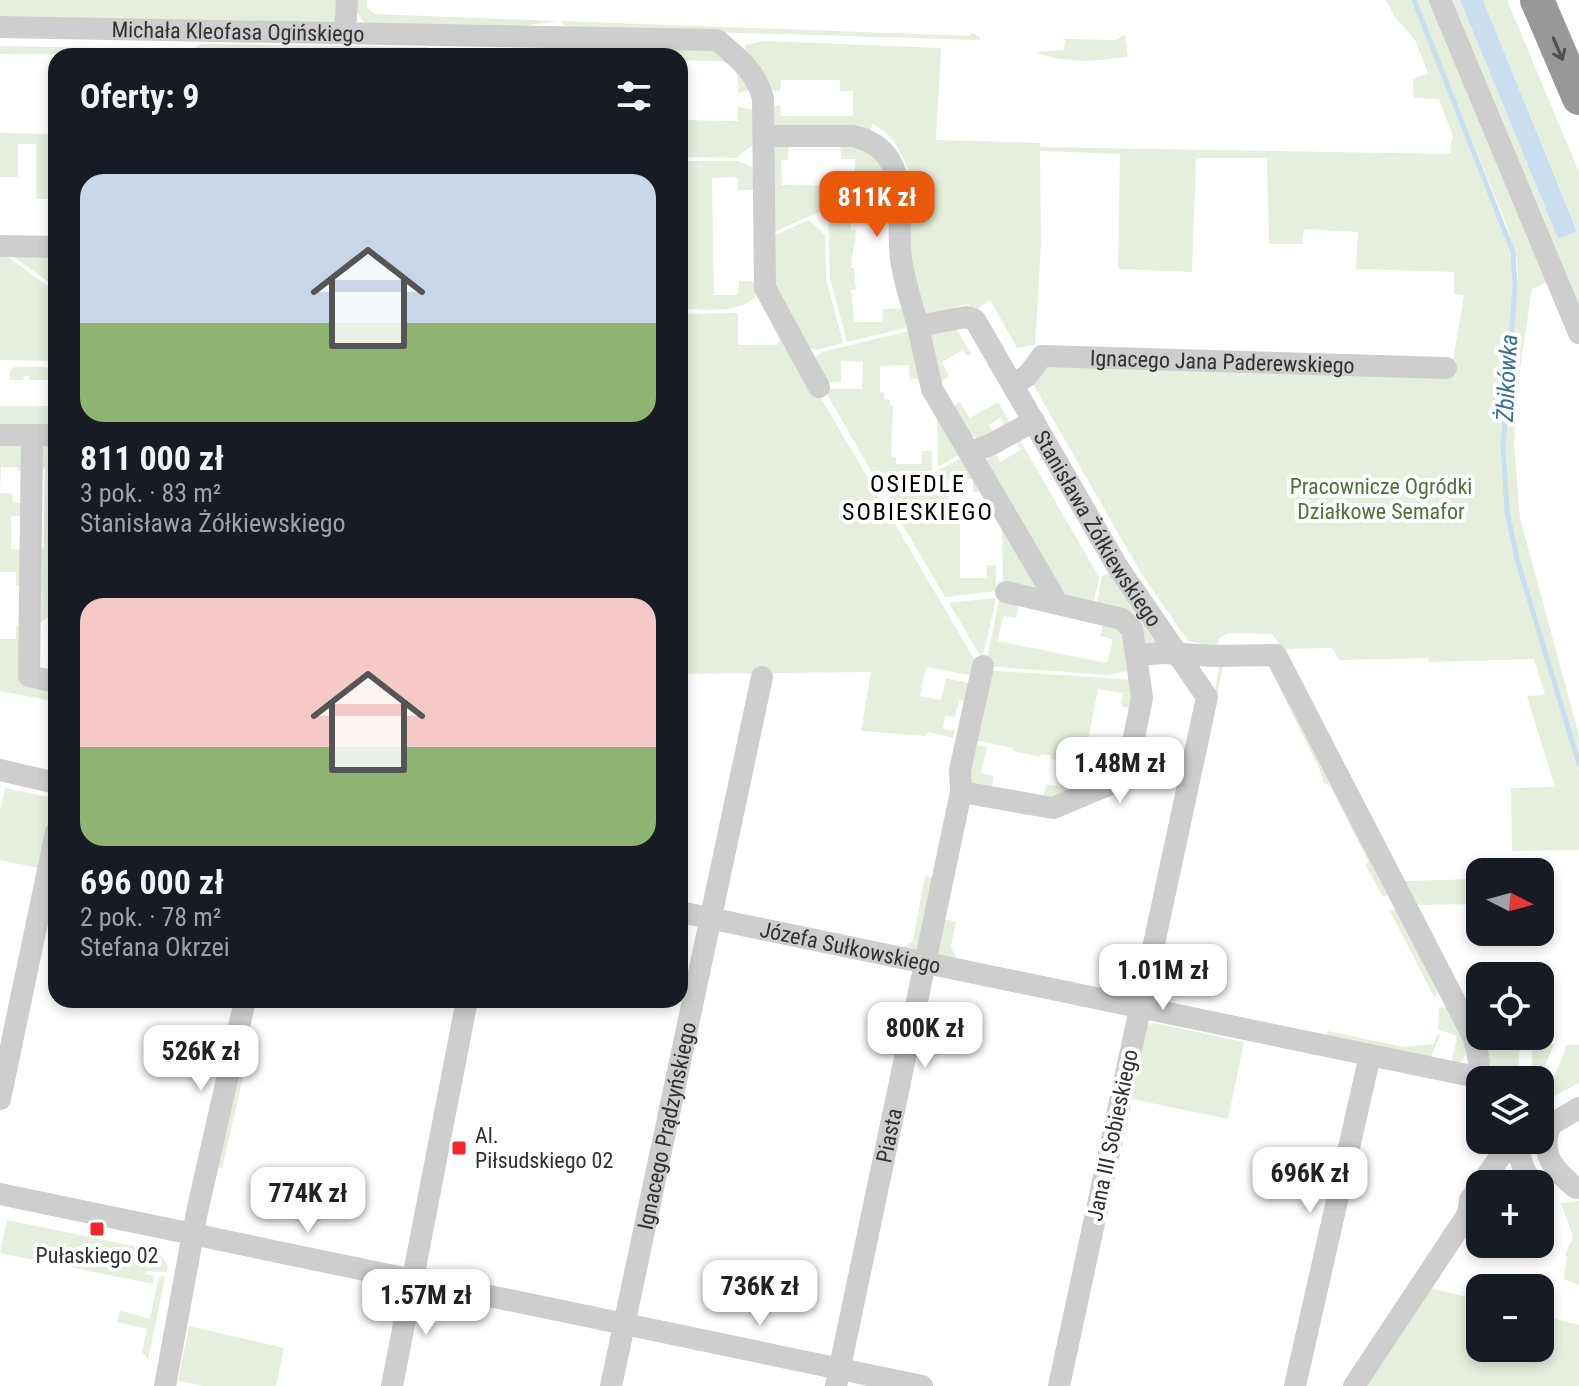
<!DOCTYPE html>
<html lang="pl">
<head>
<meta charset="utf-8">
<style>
	body { margin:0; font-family:"Roboto Condensed",sans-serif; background:#242831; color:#f1f3f6; height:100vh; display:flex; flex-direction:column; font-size:30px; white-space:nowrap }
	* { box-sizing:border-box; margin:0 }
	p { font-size:26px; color:#9ea1a6 }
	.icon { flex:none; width:44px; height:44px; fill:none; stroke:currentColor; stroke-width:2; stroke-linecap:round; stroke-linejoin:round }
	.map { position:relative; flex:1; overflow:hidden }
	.drawer { position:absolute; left:48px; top:48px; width:640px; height:960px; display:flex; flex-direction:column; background:#171b24; border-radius:24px; box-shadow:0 4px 12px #0003 }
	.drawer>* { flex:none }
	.needle { width:52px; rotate:96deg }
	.buttons { position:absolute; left:1466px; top:858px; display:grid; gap:16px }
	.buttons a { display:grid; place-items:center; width:88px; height:88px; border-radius:16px; background:#171b24; box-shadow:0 4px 12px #0003; font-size:40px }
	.price { position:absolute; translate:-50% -68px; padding:0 18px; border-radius:16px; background:#fff; color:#222; font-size:26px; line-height:52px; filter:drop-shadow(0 2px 4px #0008) }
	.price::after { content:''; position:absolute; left:50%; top:48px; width:24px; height:18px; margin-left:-12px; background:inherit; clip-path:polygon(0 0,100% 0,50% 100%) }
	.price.on { background:#ea580c; color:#fff }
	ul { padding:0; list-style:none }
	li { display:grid; align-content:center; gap:16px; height:424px; padding:0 32px }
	li span { display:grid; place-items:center; height:248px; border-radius:24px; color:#555 }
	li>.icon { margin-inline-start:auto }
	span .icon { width:144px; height:144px; fill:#fffc; stroke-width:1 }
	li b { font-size:34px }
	h2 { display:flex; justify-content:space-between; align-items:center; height:96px; padding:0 32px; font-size:34px }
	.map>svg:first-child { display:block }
	.green { fill:#e6efde }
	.water { fill:#c9dff0 }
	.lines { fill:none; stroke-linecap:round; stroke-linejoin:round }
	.stream { stroke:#c9dff0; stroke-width:5 }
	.minor { stroke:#cecece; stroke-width:22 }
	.highway { stroke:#989898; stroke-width:34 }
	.oneway { stroke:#505050 }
	.poi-dot { fill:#f4262d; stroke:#fff; stroke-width:3 }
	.labels { text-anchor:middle; stroke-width:8; stroke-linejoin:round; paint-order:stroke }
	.street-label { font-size:22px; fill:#313131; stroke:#fff }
	.park-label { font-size:22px; fill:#517139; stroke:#fff }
	.poi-label { font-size:22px; fill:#313131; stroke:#fff; text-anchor:start }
	.water-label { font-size:24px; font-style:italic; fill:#36709b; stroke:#fff }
	.neighbourhood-label { font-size:24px; letter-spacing:2px; fill:#000; stroke:#fff }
</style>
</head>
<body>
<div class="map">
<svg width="1579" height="1386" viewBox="0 0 1579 1386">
	<rect width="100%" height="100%" fill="#fff"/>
	<g class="green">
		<path d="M0,0h337l-2,25 -335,-8z"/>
		<path d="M356,0h11v7l7,7 184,7 -37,5 -156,-3 -8,-10z"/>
		<path d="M1386,0h26l76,192 21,55 5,30 -13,179 6,66 14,56 58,192v80l-67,1 -1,-63 44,-1 -28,-91 18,-1 -11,-36 -105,3 -1,-4 -89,2 -7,-12 -49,1 -11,-15 -44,-1 -8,5 -5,13h-10l-6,-8 -11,-2 -47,-68 -108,-189 2,-7 21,-16h397l11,-66 -10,-1v-22l-98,-3 2,-37 -54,-3 -2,15h-33l-2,-86h-71l-4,114 -74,-3 2,-115 -80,-3 1,94 -6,100 -18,3 -27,-48 -13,9 -7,1 -1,-6 -14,3 1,5 -31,6 -19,-57 -2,-80 4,-12c-9,-21 -15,-34 -35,-45l-5,10 -96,-8v-19l8,-2 1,11h72v-25h-13v-11h-59l-1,11h-6l-30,-34 1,-12 18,-4 178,7 -5,92 104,3v4l411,7 -1,-8 3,-9 -14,-38 -25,-1 -1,-19 15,-6 -13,-33 -21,-24z"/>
		<path d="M1415,0h17l117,281 -17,8 -12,80 -6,75 6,74 59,217v21l-63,-208 -9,-46 -3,-47 14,-180 -1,-14 -10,-35z"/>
		<path d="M1449,0h11l98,239 19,-9 -94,-230h24l72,172v143z"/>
		<path d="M561,21l409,15 2,-3 8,4v3l-407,-12 -10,-3z"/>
		<path d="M1125,35l3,22c-31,4 -64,7 -93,-5l29,-2 1,-11 50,1z"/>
		<path d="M201,44l227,3 -1,5h-9l-2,4 -416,-2v-8l191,4z"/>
		<path d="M617,47l92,1 17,6 24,36 -12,3c1,-14 -1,-29 -18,-32l-40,-1v-4h-110l1,-5h31z"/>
		<path d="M738,107l17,3 3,31 -22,17 -56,-1v-37l58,1z"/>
		<path d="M0,133l56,1v65h-20v-55h-18v33h-18z"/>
		<path d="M789,141l-1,19h-7l1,25 73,1v-27h-14l-1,-17 26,4 26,33 -122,55 2,-91z"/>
		<path d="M680,161h58l20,9v20h-20v-13l-26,1 2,117h24l1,-14 19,1v11c-14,22 -54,16 -78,16z"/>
		<path d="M893,183v34h-11l-1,-13 -25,1 -1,13 -4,1v11h5c0,16 -5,24 -5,38h3l2,22h-5l3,32h28l1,-13 21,-1 5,19 -62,15 -17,-64 -2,-66z"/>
		<path d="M809,220l16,15 1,43 17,65 -27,7 -13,-4 -31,-60 -2,-49z"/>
		<path d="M0,251l50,37 6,10 -1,63 -55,-1z"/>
		<path d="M5,251h51v39l-3,-5z"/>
		<path d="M738,313v32h38l8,-10 193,329 -3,12 -48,-9 -6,29 21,4 5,-22 27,6 -3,18 -11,-2 -4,17 -10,-2 -2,14 12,2 -2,7 -24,-6 -4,4 -64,-5 10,-59 -191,2v-360z"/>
		<path d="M957,330l14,24 -4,2 -4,-6 -21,12 7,14 -13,8 -12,-50z"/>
		<path d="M909,331l15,48h-14l-1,-14 -29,1v26l4,1v6l6,1v5h3l-2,51 5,1v7h26v-13h10v19l-48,23 -59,-102 3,-2h34l1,-27 -22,-1v21l-17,1 -12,-23 10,-8z"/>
		<path d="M14,367h32l3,4 -1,9h-19v-4h-5l-1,4h-13v-9z"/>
		<path d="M960,402l10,16 28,-16 14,25h-7l-5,-9 -11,7 7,13c-32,3 -30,-6 -47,-30z"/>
		<path d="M0,406h56v22l-56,3z"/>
		<path d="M937,408l28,44 -27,14z"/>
		<path d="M1017,435l82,142 -6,29 -31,-7 -76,-138 7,-12 7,13 20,-12 -6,-13z"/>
		<path d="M0,439l24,8 -3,24h-3l-1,-4h-16l-1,26 12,1 1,9h15l-3,13h-14v33l11,1 2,35h-8v-13h-16z"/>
		<path d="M52,440l4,9v163l-20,13 -2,-71 10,-6 1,-80 -10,4 8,-29z"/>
		<path d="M966,455l21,37h-14v-13h-25l1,34h11v65h27v-13h9v26l-51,6 -58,-99z"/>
		<path d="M1002,523l45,70 -44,-7z"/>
		<path d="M1109,573l48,71 -6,5 -55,-42 6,-31z"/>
		<path d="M1000,597l20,4 -4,17 -13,-2 -5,25 109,22 6,-24 -13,-3 4,-17 16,6 8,46 -21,4 -122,-9z"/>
		<path d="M993,598l3,1 -13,57 -2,1 -32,-54z"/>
		<path d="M24,625l1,55 31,7v15l-56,-11v-52h16v-13z"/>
		<path d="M1270,662l122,231 -9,4 -17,-31 2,-5 -38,-75 -6,-3 -4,-13 -52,-105 -45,1 -6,30h-3l5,-30z"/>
		<path d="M985,670l149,10 -3,29 -10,-3 2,-13 -25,-4 -15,77 24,6 3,-13 11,2 1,9 -64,31 -15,-2 3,-15 14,3 5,-25 -15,-3 1,-3 -10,-2 -1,3 -27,-6v-3l-43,-9z"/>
		<path d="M968,743l19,4 -6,26 13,3 -2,11 -24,-4z"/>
		<path d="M5,788l48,10 -15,70 -38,-8v-49z"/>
		<path d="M925,876l10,2 -18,72 -14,-3 10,-6z"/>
		<path d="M1480,879v25l-63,1 -12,-24z"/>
		<path d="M1395,910l4,2 37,73 1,9 -3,3 -44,-86z"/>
		<path d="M941,918l15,4 -5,25 6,12h-13l-8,-6z"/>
		<path d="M1439,1007l8,1c8,17 36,52 4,56l6,-28 -19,-7z"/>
		<path d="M1154,1023l90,19 -16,77 -96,-20 15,-73z"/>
		<path d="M1328,1031l76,16 30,-3 3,-10 3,2 -10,24 -104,-22z"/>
		<path d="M1487,1041l33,2 -2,36c-22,-3 -36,-15 -31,-38z"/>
		<path d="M251,1043l-29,126 -7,-4 27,-121z"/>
		<path d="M1532,1043l22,1 -11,27 -11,8z"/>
		<path d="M1567,1045h12v38l-35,18 -4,-1v-3h6z"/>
		<path d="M1579,1201v84l-15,-6 3,-22 -2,-2 8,-18 -12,-34z"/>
		<path d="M7,1220l151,31 10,15 -2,6 -21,-1v3l9,2 -1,8 -153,-31z"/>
		<path d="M162,1276l3,1 -17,83 -6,-8 5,-23 -30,-7 3,-12 30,9 9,-42z"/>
		<path d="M1430,1288l50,12v48h60v-33l39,10v61h-213z"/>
		<path d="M189,1326l95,22 -8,38h-73l-25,-5z"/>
	</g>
	<path class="water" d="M1460,0h23l94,231 -19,8z"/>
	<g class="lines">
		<path class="stream" d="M1414,0l99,252 2,34 -12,161 4,64 10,48 62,205"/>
		<g class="minor">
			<path d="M1440,0l139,333"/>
			<path id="s1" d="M0,27l717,13c20,17 40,32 46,59l2,189 54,99"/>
			<path d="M345,34l2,-34"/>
			<path id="s2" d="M764,136h89c62,14 42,77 48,123 3,22 11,45 17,67l48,-9 9,3 142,246 90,131 -148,689"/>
			<path d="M0,246l56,1"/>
			<path d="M918,326l14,63 121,206 2,8"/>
			<path id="s3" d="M1013,385l15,-10 14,-19 404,12"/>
			<path d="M0,435h32l-3,241 27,6"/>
			<path d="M32,435h24"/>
			<path d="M970,452l20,-7 44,-24"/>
			<path d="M1006,592l116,27 10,10 4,26 28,-2 51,3 61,-1 198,383 5,23 -2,17"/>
			<path d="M0,770l56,13"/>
			<path d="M961,792l92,16 67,-28 7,-8 15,-74 -6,-43"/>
			<path id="s4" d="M680,912l811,168"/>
			<path d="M0,1099l56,-267"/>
			<path d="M1551,1124c-13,29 3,46 25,64"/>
			<path d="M1540,1131l39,-23"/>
			<path d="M1519,1149c2,15 5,25 17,35"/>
			<path d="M1481,1184l21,-30 17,-5 10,-9"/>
			<path d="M0,1194l922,192"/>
			<path d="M165,1386l32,-174 48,-212"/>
			<path d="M392,1386l75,-386"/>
			<path id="s5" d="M611,1386l151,-709"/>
			<path id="s6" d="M836,1386l125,-594 -1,-22 23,-104"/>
			<path d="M1295,1386l75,-331"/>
			<path d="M1354,1386l114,-172 2,-14 10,-14"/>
		</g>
		<path class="highway" d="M1537,0l42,98"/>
	</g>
	<defs><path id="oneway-shaft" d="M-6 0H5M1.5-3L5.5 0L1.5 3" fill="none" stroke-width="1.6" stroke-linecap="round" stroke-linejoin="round" transform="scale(2)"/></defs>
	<use class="oneway" href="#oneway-shaft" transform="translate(1558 49) rotate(67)"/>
	<g class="poi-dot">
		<rect x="451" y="1140" width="16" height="16" rx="4"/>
		<rect x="89" y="1221" width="16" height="16" rx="4"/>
	</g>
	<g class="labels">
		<g class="street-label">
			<text dy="8" stroke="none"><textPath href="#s1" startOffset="238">Michała Kleofasa Ogińskiego</textPath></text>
			<text dy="8" stroke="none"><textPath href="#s3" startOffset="222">Ignacego Jana Paderewskiego</textPath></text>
			<text dy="8" stroke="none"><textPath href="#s2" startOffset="604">Stanisława Żółkiewskiego</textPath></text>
			<text dy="8" stroke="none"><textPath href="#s4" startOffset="174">Józefa Sułkowskiego</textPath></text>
			<text dy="8" stroke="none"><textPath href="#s5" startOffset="266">Ignacego Prądzyńskiego</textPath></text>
			<text transform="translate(1112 1135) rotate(-78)" y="8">Jana III Sobieskiego</text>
			<text dy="8" stroke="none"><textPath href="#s6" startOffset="256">Piasta</textPath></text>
		</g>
		<g class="park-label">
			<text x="1381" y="494">Pracownicze Ogródki<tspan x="1381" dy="25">Działkowe Semafor</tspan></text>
		</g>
		<g class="poi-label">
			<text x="475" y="1143">Al.<tspan x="475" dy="25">Piłsudskiego 02</tspan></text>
			<text x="97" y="1263" text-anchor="middle">Pułaskiego 02</text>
		</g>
		<g class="water-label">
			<text transform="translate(1507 378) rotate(-87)" y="8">Żbikówka</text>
		</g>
		<g class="neighbourhood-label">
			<text x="918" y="492">OSIEDLE<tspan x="918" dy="28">SOBIESKIEGO</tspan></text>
		</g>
	</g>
</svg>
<div class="buttons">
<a><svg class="needle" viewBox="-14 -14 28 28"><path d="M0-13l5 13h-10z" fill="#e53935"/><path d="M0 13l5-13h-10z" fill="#9ea1a6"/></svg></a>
<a><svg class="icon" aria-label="locate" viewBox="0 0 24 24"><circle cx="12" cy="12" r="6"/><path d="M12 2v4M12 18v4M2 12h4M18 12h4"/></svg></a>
<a><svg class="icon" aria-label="layers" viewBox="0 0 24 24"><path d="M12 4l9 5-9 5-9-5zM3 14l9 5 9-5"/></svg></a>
<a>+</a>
<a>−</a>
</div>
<b class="price on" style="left:877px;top:239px">811K zł</b>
<b class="price" style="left:1120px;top:805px">1.48M zł</b>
<b class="price" style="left:1163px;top:1012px">1.01M zł</b>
<b class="price" style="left:925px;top:1070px">800K zł</b>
<b class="price" style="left:201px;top:1093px">526K zł</b>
<b class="price" style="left:1310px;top:1215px">696K zł</b>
<b class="price" style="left:308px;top:1235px">774K zł</b>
<b class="price" style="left:760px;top:1328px">736K zł</b>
<b class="price" style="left:426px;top:1337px">1.57M zł</b>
<section class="drawer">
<h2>Oferty: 9<svg class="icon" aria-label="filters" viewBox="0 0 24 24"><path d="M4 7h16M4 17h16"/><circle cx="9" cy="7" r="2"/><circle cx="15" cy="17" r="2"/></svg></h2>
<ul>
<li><span style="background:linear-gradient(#c9d6e8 60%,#8fb573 0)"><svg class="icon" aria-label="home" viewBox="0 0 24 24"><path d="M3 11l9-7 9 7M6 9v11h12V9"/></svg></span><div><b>811 000 zł</b><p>3 pok. · 83 m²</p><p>Stanisława Żółkiewskiego</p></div></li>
<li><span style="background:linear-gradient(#f6c9c9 60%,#8fb573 0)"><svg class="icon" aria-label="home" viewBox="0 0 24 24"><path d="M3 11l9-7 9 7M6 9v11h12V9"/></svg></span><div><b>696 000 zł</b><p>2 pok. · 78 m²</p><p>Stefana Okrzei</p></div></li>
</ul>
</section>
</div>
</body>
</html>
